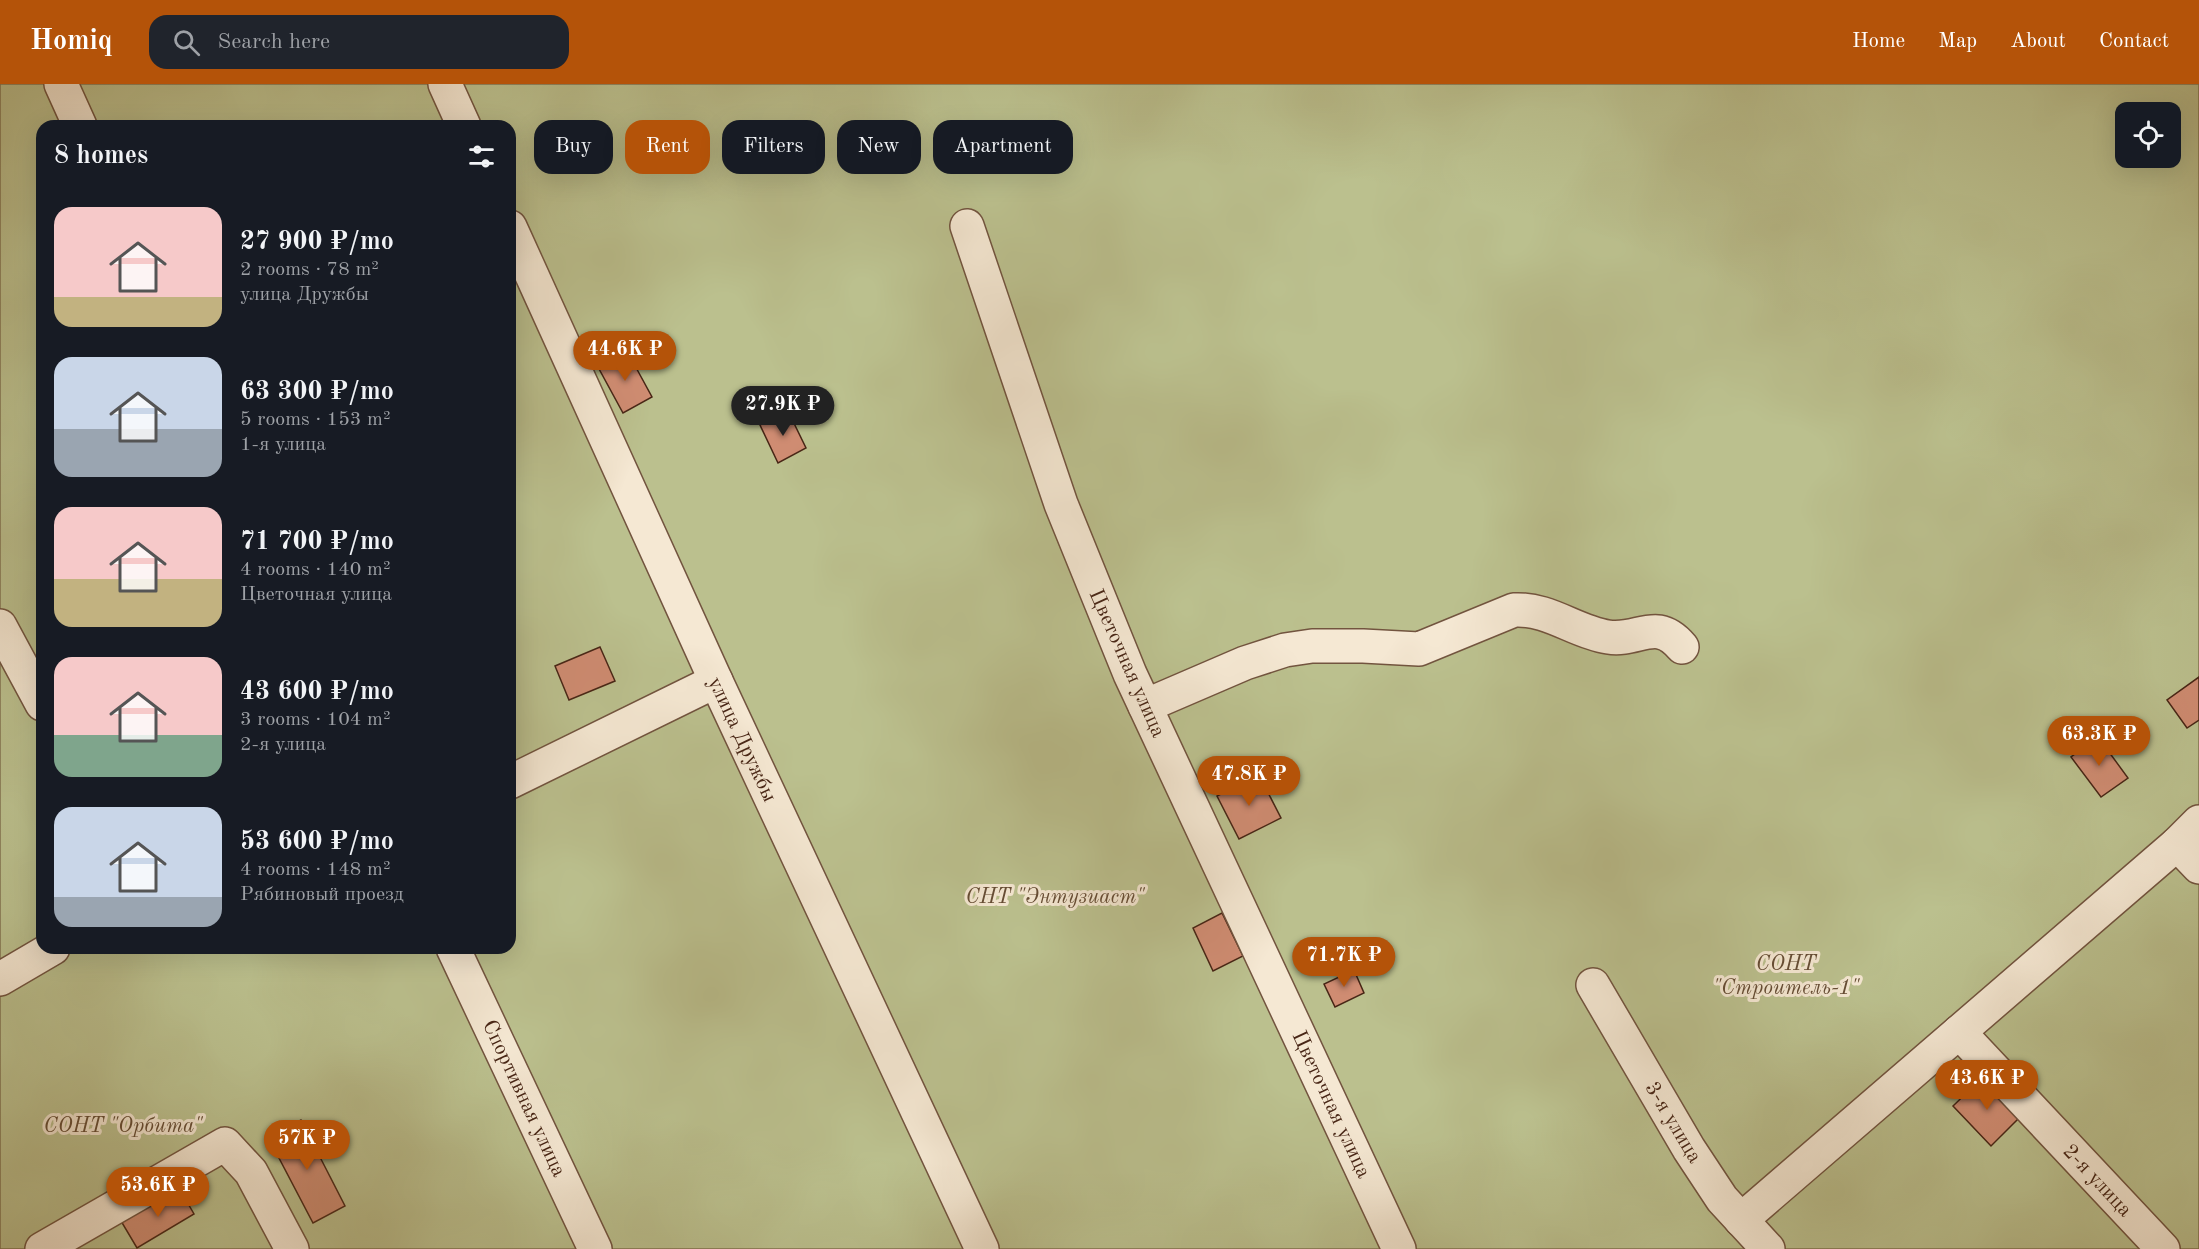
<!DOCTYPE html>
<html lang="en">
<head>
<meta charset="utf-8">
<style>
	body { margin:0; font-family:"Old Standard TT",serif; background:#20242c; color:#f1f3f6; height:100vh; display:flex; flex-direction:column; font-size:22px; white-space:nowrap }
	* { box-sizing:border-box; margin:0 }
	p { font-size:20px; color:#9ea1a6 }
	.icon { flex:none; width:33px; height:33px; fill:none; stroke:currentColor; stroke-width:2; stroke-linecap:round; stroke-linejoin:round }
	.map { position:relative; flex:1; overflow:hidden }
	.details { position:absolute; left:36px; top:36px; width:480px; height:834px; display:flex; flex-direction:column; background:#171b24; border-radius:18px; box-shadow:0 6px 24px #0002 }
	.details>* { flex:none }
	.top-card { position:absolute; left:534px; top:36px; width:570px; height:54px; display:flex; gap:12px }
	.buttons { position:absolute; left:2115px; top:18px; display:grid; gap:12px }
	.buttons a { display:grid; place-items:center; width:66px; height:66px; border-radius:12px; background:#171b24; box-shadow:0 6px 24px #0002; font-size:30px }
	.price { position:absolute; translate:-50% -51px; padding:0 14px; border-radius:21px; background:#b45309; color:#fff; font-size:20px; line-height:39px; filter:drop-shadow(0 2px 3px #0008) }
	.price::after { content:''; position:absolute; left:50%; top:36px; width:18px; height:14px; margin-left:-9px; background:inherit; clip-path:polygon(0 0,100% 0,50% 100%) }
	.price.current { background:#222; color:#fff }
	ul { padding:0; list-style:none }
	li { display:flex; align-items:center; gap:18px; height:150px; padding:0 18px }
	li span { display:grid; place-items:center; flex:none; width:168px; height:120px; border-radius:18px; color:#555 }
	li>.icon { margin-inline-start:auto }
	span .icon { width:72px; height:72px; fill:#fffc; stroke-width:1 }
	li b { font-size:26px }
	h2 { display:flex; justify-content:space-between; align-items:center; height:72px; padding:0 18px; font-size:26px }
	.chip { padding:0 21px; border-radius:18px; background:#171b24; box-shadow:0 6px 24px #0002; font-size:21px; line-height:54px }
	.chip.current { background:#b45309; color:#fff }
	header { display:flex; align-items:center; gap:36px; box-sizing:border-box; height:84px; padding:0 30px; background:#b45309; color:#fff }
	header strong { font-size:28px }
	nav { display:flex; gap:33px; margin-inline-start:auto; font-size:21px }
	.search { width:420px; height:54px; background:#20242c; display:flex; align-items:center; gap:15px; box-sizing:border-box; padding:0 21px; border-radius:18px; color:#9ea1a6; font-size:22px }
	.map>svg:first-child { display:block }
	.green { fill:#bbc08e; stroke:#827352; stroke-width:1.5; fill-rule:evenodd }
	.building { fill:#cf8c72; stroke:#482616; stroke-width:1.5 }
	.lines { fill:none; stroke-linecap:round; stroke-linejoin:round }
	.minor-casing { stroke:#72543f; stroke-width:36 }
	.minor { stroke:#f5e8d3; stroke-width:33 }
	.labels { text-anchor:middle; stroke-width:6; stroke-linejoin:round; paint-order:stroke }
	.street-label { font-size:21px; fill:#482616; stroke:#f5e8d3 }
	.park-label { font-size:21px; font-style:italic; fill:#654c34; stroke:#f5e8d3 }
</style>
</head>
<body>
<header>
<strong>Homiq</strong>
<div class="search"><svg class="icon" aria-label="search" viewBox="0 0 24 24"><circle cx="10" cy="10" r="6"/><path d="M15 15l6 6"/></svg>Search here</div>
<nav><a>Home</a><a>Map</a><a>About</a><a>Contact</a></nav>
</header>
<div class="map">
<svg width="2199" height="1165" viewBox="0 0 2199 1165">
	<rect width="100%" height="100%" fill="#efdcbb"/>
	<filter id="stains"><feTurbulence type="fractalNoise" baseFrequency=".00333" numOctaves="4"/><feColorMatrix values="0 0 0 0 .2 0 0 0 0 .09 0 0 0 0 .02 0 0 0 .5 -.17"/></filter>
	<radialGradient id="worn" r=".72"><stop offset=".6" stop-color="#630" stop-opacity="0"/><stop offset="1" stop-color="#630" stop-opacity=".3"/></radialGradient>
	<path class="green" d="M0,0h2199v1165h-2199zM2126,28h44v46h-44zM42,42h468v822h-468z"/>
	<g class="building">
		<path d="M627,267l25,46 -29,16 -25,-46z"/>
		<path d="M788,327l18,37 -28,15 -18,-38z"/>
		<path d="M600,563l15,34 -46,19 -14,-34z"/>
		<path d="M2199,593v43l-12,8 -20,-28z"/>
		<path d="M2098,653l30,41 -27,19 -30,-40z"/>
		<path d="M1259,691l22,43 -42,21 -22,-43z"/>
		<path d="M1222,829l21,43 -30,15 -20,-43z"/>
		<path d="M1354,886l10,23 -29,14 -11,-23z"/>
		<path d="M1983,993l38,39 -30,30 -38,-40z"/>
		<path d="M301,1036l44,86 -32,17 -45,-86z"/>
		<path d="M179,1104l15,26 -57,34 -16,-27z"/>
	</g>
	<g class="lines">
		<defs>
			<g id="minor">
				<path d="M61,0l19,42"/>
				<path d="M445,0l19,42"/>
				<path d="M967,142l94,278 69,170 269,575"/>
				<path d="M510,143l206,454 266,568"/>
				<path d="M0,542l42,78"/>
				<path d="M1145,622l100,-43 40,-13 27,-4h51l56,3 95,-39c35,-2 61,22 94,27 31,5 48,-21 74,10"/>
				<path d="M510,698l206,-101"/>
				<path d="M2177,760l22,23"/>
				<path d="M453,864l142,301"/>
				<path d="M0,895l53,-31"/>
				<path d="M1593,901l96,164 33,50 46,50"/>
				<path d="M1959,948l204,217"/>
				<path d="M1741,1136l436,-376 22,-22"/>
				<path d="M42,1165l183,-105 26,28 41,77"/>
			</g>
		</defs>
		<use href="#minor" class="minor-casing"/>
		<use href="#minor" class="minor"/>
	</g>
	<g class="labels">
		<g class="street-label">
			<text transform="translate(1128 579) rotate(66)" y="7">Цветочная улица</text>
			<text transform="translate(743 655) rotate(65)" y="7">улица Дружбы</text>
			<text transform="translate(525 1014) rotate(65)" y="7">Спортивная улица</text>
			<text transform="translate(1332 1020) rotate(65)" y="7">Цветочная улица</text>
			<text transform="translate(1674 1038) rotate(59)" y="7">3-я улица</text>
			<text transform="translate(2098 1096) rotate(47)" y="7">2-я улица</text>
		</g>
		<g class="park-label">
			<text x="1055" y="819">СНТ "Энтузиаст"</text>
			<text x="1786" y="886">СОНТ<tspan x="1786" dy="24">"Строитель-1"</tspan></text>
			<text x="123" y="1048">СОНТ "Орбита"</text>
		</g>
	</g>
	<rect width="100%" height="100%" filter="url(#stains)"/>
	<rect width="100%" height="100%" fill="url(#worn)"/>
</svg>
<div class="buttons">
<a><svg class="icon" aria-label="locate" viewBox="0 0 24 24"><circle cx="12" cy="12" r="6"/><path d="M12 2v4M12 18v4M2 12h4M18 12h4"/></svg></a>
</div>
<b class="price" style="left:625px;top:298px">44.6K ₽</b>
<b class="price current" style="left:783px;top:353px">27.9K ₽</b>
<b class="price" style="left:2099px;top:683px">63.3K ₽</b>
<b class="price" style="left:1249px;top:723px">47.8K ₽</b>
<b class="price" style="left:1344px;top:904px">71.7K ₽</b>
<b class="price" style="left:1987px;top:1027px">43.6K ₽</b>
<b class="price" style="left:307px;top:1087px">57K ₽</b>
<b class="price" style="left:158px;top:1134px">53.6K ₽</b>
<div class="top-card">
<a class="chip">Buy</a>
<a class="chip current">Rent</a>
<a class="chip">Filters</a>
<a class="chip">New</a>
<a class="chip">Apartment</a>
</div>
<section class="details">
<h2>8 homes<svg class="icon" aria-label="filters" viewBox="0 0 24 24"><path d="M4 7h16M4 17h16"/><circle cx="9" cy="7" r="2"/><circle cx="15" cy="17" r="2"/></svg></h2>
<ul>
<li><span style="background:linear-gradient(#f6c9c9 75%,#c2b280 0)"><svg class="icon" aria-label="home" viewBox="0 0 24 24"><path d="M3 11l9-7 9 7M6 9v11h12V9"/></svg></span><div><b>27 900 ₽/mo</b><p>2 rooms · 78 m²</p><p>улица Дружбы</p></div></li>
<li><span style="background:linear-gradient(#c9d6e8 60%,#9aa5b1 0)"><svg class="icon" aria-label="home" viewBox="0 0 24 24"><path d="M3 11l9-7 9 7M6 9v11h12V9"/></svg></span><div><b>63 300 ₽/mo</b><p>5 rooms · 153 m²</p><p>1-я улица</p></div></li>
<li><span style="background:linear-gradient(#f6c9c9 60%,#c2b280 0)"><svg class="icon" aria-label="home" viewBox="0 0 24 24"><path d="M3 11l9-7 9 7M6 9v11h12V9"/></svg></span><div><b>71 700 ₽/mo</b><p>4 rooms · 140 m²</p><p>Цветочная улица</p></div></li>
<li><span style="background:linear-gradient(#f6c9c9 65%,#7fa58c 0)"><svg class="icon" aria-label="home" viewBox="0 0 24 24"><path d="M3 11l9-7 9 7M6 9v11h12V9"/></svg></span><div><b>43 600 ₽/mo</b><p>3 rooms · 104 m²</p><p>2-я улица</p></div></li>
<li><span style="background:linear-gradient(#c9d6e8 75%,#9aa5b1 0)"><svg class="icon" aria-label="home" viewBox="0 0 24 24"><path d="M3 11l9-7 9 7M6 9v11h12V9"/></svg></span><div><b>53 600 ₽/mo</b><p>4 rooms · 148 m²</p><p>Рябиновый проезд</p></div></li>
</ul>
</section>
</div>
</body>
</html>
